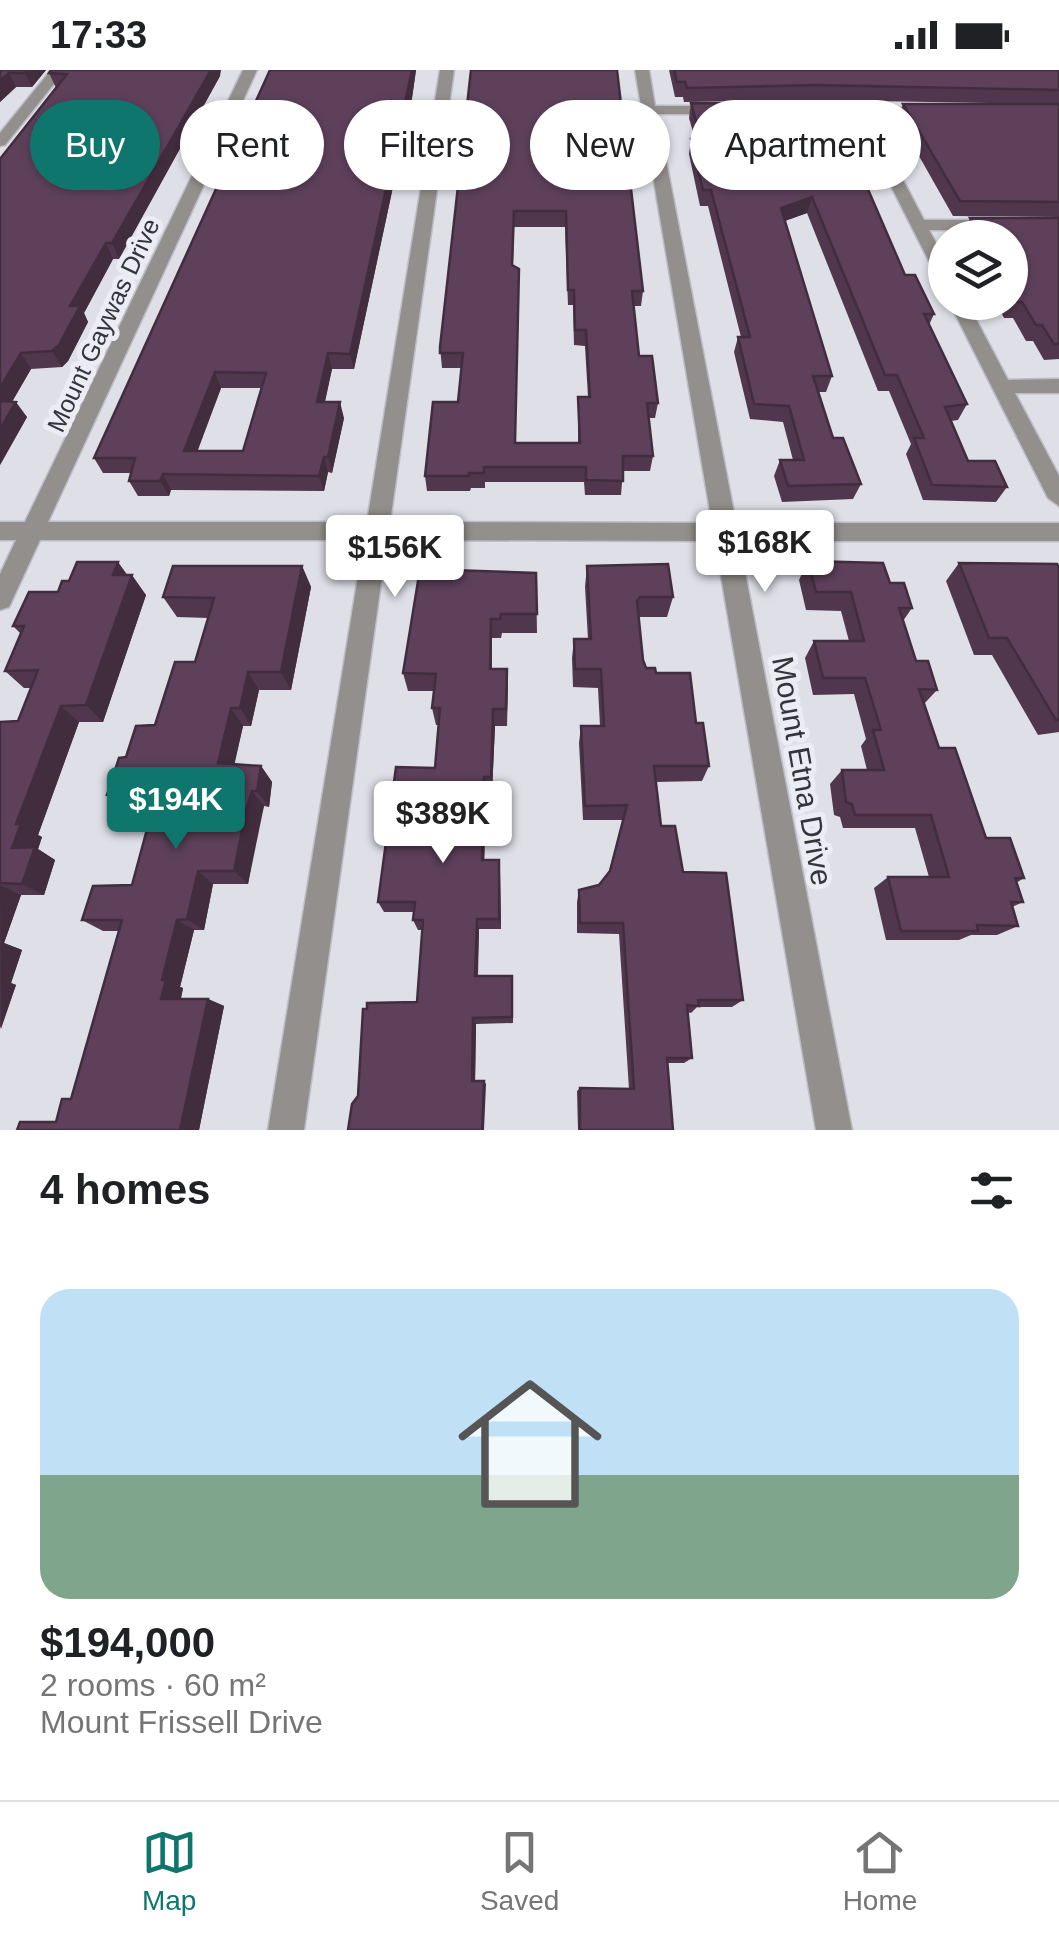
<!DOCTYPE html>
<html lang="en">
<head>
<meta charset="utf-8">
<style>
	body { margin:0; font-family:Helvetica,sans-serif; background:#f2f2f2; color:#202124; height:100vh; display:flex; flex-direction:column; font-size:38px; white-space:nowrap }
	* { box-sizing:border-box; margin:0 }
	p { font-size:32px; color:#757577 }
	.icon { flex:none; width:55px; height:55px; fill:none; stroke:currentColor; stroke-width:2; stroke-linecap:round; stroke-linejoin:round }
	.map { position:relative; height:1060px; overflow:hidden }
	.details { display:flex; flex-direction:column; background:#fff; flex:1 }
	.details>* { flex:none }
	.banner { position:absolute; left:30px; top:30px; width:1000px; height:90px; display:flex; gap:20px }
	.buttons { position:absolute; left:928px; top:150px; display:grid; gap:20px }
	.buttons a { display:grid; place-items:center; width:100px; height:100px; border-radius:50%; background:#fff; box-shadow:0 2px 8px #0004; font-size:50px }
	.price { position:absolute; translate:-50% -85px; padding:0 22px; border-radius:10px; background:#fff; color:#222; font-size:32px; line-height:65px; filter:drop-shadow(0 2px 5px #0008) }
	.price::after { content:''; position:absolute; left:50%; top:60px; width:30px; height:22px; margin-left:-15px; background:inherit; clip-path:polygon(0 0,100% 0,50% 100%) }
	.price.active { background:#0f766e; color:#fff }
	ul { padding:0; list-style:none }
	li { display:grid; align-content:center; gap:20px; height:530px; padding:0 40px }
	li+li { border-top:2px solid #e0e0e0 }
	li span { display:grid; place-items:center; height:310px; border-radius:30px; color:#555 }
	li>.icon { margin-inline-start:auto }
	span .icon { width:180px; height:180px; fill:#fffc; stroke-width:1 }
	li b { font-size:42px }
	h2 { display:flex; justify-content:space-between; align-items:center; height:120px; padding:0 40px; font-size:42px }
	.tag { padding:0 35px; border-radius:45px; background:#fff; box-shadow:0 2px 8px #0004; font-size:35px; line-height:90px }
	.tag.active { background:#0f766e; color:#fff }
	.status { display:flex; justify-content:space-between; align-items:center; height:70px; padding:0 50px; background:#fff; direction:ltr }
	.status svg { height:28px; fill:currentColor }
	.tab-bar { display:flex; justify-content:space-around; align-items:center; height:140px; border-top:2px solid #e0e0e0; background:#fff; font-size:28px; color:#757577 }
	.tab-bar a { display:grid; justify-items:center; gap:5px }
	.tab-bar .active { color:#0f766e }
	.map>svg:first-child { display:block }
	.lines { fill:none; stroke-linecap:round; stroke-linejoin:round }
	.minor-casing { stroke:#bcbdc4; stroke-width:3 }
	.minor { fill:#928f8d; fill-rule:evenodd }
	.wall { fill:#51374d; fill-rule:evenodd }
	.shaded-wall { fill:#422d3f }
	.building { fill:#5e405a; stroke:#422d3f; stroke-width:2.5; fill-rule:evenodd }
	.labels { text-anchor:middle; stroke-width:10; stroke-linejoin:round; paint-order:stroke }
	.far-street-label { font-size:25px; fill:#343538; stroke:#ebecf4 }
	.street-label { font-size:30px; fill:#343538; stroke:#ebecf4 }
</style>
</head>
<body>
<div class="status"><b>17:33</b><svg viewBox="0 0 49 12"><path d="M0 12V9h3v3zM5 12V6h3v6zM10 12V3h3v9zM15 12V0h3v12zM26 1h20v11H26zM47 4h2v5h-2z"/></svg></div>
<div class="map">
<svg width="1059" height="1060" viewBox="0 0 1059 1060">
	<rect width="100%" height="100%" fill="#dedfe7"/>
	<g class="lines">
		<defs>
			<g id="minor">
				<path d="M51,0h14l-60,75 -5,1v-13z"/>
				<path d="M243,0h14l-209,452h319l73,-452h14l-64,452 322,1 -77,-453h14l6,36h69l7,4 -7,4h-67l79,409h323v18h-320l113,589h-36l-101,-589 -328,-1 -83,590h-36l96,-590h-324l-31,67 -9,3v-36l16,-34h-16v-18h25z"/>
				<path d="M799,37l140,1 2,3 -7,4h-65l55,105h135v10h-130l16,30v22l-6,-1 -84,-166 -61,-1 -2,-3z"/>
				<path d="M949,232h18l41,78 51,-1v14h-44l44,83v30l-11,-8z"/>
			</g>
		</defs>
		<use href="#minor" class="minor-casing"/>
		<use href="#minor" class="minor"/>
	</g>
	<g class="wall">
		<path d="M0,0h46l-14,17h-16l-16,15z"/>
		<path d="M270,0h146l-4,28 -58,271h-22l-7,33 19,16 -12,55 -4,-1 -4,19 -153,-1 -2,6h-31l-9,-15 2,-8h-28l-9,-15zM221,318h40l-18,63h-46z"/>
		<path d="M471,0l172,221 -2,15h-7l5,50 19,47 -3,15h-6l4,38 -3,15h-27l-2,24h-36l-1,-13h-99v6h-14l-1,3h-43l-2,-15 33,-74 3,-34h-19l-2,-21zM514,157h51l3,78h5l1,40 11,1 3,51h-10v46h-62l-3,-177z"/>
		<path d="M669,0h390v147l-106,-1 -55,-97 5,-15h138l-228,-4 -129,2 -1,-5h-8z"/>
		<path d="M49,3l171,3 -101,183h-6l-29,54 4,9 -20,39 -6,6 -31,2 -19,33 15,15 -27,48 56,-377z"/>
		<path d="M691,33l135,1 79,171 29,39 -5,11 38,79 -9,16 -7,1 17,40 39,26 -11,15 -73,-2 -17,-46 5,-10 -22,-53h-11l-71,-178 -22,8 47,155 -6,16h-8l15,46 28,46 -8,15 -71,3 -8,-26 6,-16h13l-10,-38 -33,-3 -16,-67 4,-15h3l-33,-131h-8l-11,-52 2,-15h4l-6,-21z"/>
		<path d="M970,148h89v141l-15,1 -11,-19h-7l-13,-23h-9l-8,-16h14v-64h-45l-2,-4z"/>
		<path d="M808,491l82,22 22,25 -9,13 13,40 21,29 -13,14 15,44 47,90 38,40 -8,5 7,19 -11,5 6,19 -21,9h-26l-12,5h-73l-12,-52 14,-11h41l-14,-49h-72l-3,-11 -6,-2 -4,-31 12,-14h25l-6,-24 5,-7 -12,-45 -41,1 -8,-37 9,-17h35l-8,-30 -35,-1 -7,-30z"/>
		<path d="M959,493l100,4v165l-21,3 -46,-80h-18l-28,-74z"/>
		<path d="M302,496l9,21 -20,103h-32l-8,36h-8l-9,38 27,2 11,16 -3,25 -5,-1 -5,18 -11,60h-35l-9,46h-10l-14,57 3,1 -2,11h27l16,7 -25,124h-182l39,-8 15,-23 48,-168h-16l-21,-11 50,-35 17,-63 -14,-1 -18,-14 1,-3 -11,-9 19,-38 29,-32 40,-63 13,-44 -31,-1 -14,-20z"/>
		<path d="M587,496l86,31 -6,20h-29l5,43 3,8 10,5 40,50 13,43 -7,15 -46,1 5,44 82,174 -11,7h-35l-6,6 -4,-1 5,46 -8,5h-16l5,67h-95l-1,-39 3,-3 49,1 -10,-155 -42,-1v-31l2,-12 20,-5 10,-14 14,-51h-40l-4,-77 2,-17h19l-2,-38 -25,-1 -1,-29 2,-19h14l-3,-52z"/>
		<path d="M536,503l1,60h-35l-1,5h-9v31h15l1,17 -1,40h-12l-3,66h-6l-2,68 16,12 1,57h-22l-1,47 35,8v39l-37,1 -1,57 11,3 -128,12 9,-87 50,-7 5,-72h-4l-5,-10 1,-8h-30l-6,-10 57,-134 4,-43h-3l-4,-17 2,-17h-26l-5,-18z"/>
		<path d="M127,505l19,20 -43,127h-24l-41,113 4,2 -4,12 17,11 -11,35h-23l-17,48 18,7 -11,33 5,2 -16,44v-307l18,-1 13,-33h-7l-19,-17 16,-37 -8,-8 45,-34z"/>
	</g>
	<g class="shaded-wall">
		<path d="M28,0h18l-14,17 -7,-14z"/>
		<path d="M211,0h10l-1,6 -101,183 -7,-16z"/>
		<path d="M412,0h4l-4,28 -58,271 -4,-15z"/>
		<path d="M9,3l7,14 -16,15v-22z"/>
		<path d="M812,127l-5,16 -31,11 5,-16z"/>
		<path d="M106,173l7,16 -29,54 4,9 -20,39 -6,6 -10,-16 18,-45z"/>
		<path d="M21,283l10,16 -28,48 -3,-5v-24z"/>
		<path d="M328,283l4,16 -11,49 -4,-16z"/>
		<path d="M215,302l6,16 -29,78 -8,-15z"/>
		<path d="M16,332l11,15 -27,48v-36z"/>
		<path d="M340,332l4,16 -12,55 -4,-16z"/>
		<path d="M324,387l4,15 -4,19 -5,-15z"/>
		<path d="M163,404l8,16 -2,6 -9,-15z"/>
		<path d="M118,492l13,18 1,-5 14,20 -43,127 -17,-17 27,-130z"/>
		<path d="M302,496l9,21 -20,103 -10,-18z"/>
		<path d="M491,549l1,19 -1,48 -1,-17z"/>
		<path d="M248,602l11,18 -8,36 -11,-18z"/>
		<path d="M61,636l18,16 -41,113 4,2 -4,12 17,11 -11,35 -22,-11 -10,-36 4,-24z"/>
		<path d="M231,638l12,18 -12,54 -13,-17z"/>
		<path d="M493,639l2,17 -3,66 -1,-15z"/>
		<path d="M261,696l11,16 -3,25 -12,-16z"/>
		<path d="M484,707l2,15 -2,81 -2,-13z"/>
		<path d="M252,721l12,15 -16,78 -14,-13z"/>
		<path d="M499,790l1,12 1,57 -2,-10z"/>
		<path d="M198,801l15,13 -9,46 -17,-11z"/>
		<path d="M0,815l21,10 -17,48 18,7 -11,33 5,2 -15,44z"/>
		<path d="M477,849l2,10 -2,55 -2,-8z"/>
		<path d="M177,850l17,10 -14,57 3,1 -4,18 -18,-7 1,-19z"/>
		<path d="M208,929l16,7 -25,124h-19z"/>
		<path d="M473,948l3,6 -1,60 -3,-3z"/>
		<path d="M484,1011l2,3 -2,46h-2z"/>
	</g>
	<g class="building">
		<path d="M0,0h28l-3,3h-16l-9,7z"/>
		<path d="M51,0h160l-99,173h-6l-36,63h10l-21,39 -7,6 -31,2 -21,35v-229l67,-85 -18,-1z"/>
		<path d="M270,0h142l-62,284 -22,-1 -11,49h23l-12,55h-4l-5,19 -156,-2 -3,7h-31l6,-23h-41zM215,302l51,1 -23,78h-59z"/>
		<path d="M471,0h146l26,221h-11l7,65h13l6,47h-11l6,53h-30v25l-37,-1v-13h-102v6h-15v3h-44l8,-74h25l5,-49h-23v-6zM514,141h52l2,79h6l1,40h11l4,67h-12l2,46h-65l4,-174 -7,-4z"/>
		<path d="M674,0h385v20l-242,-5 -130,3 -2,-6h-8z"/>
		<path d="M691,33l135,1 25,46 54,125h10l19,39h-10l43,90 -22,3 23,54h27l12,26 -75,-2 -18,-47h10l-27,-63h-12l-73,-178 -31,11 51,168h-19l20,62h10l18,46 -73,2 -8,-26h24l-15,-54 -35,-2 -16,-67h12l-39,-147h-8l-12,-51h10z"/>
		<path d="M903,34h156v98l-99,-1z"/>
		<path d="M970,148h89v126h-5l-12,-19h-6l-14,-23h-9l-3,-6v-58h-28z"/>
		<path d="M0,331l16,1 -16,27z"/>
		<path d="M808,491l75,2 7,20h14l8,25h-13l17,53h12l9,29 -18,-1 20,59h16l31,90h24l14,40h-9l8,24h-12l7,24 -41,-1 1,6h-77l-13,-54h61l-18,-62h-76l-3,-11 -6,-2 -4,-32h42l-11,-40h8l-16,-52h-42l-9,-37h50l-13,-49h-35z"/>
		<path d="M77,492h41l-5,13h19l-46,130 -25,1 -45,118h5l-9,24 23,-1 -13,37 -22,-1v-161l18,-1 20,-51 -33,1 19,-45h-11l16,-34h29l4,-11h7z"/>
		<path d="M959,493l98,1 2,3v153h-3l-49,-82h-18z"/>
		<path d="M668,494l5,33h-33l-3,4 6,59 3,8h9l1,5h34l6,50h7l6,43h-55l7,60h14l8,46 43,1 17,127h-45l1,6 -12,-1 5,53h-25l6,72h-93v-42l54,1 -11,-166h-43l-1,-33 20,-5 11,-14 17,-66 -42,1 -4,-80h23l-3,-57h-26l-1,-30h17l-4,-73z"/>
		<path d="M173,496h129l-21,106h-33l-8,36h-9l-13,55 43,3 -4,25h-5l-6,19 -12,61h-36l-11,48 -10,1 -15,60h4l-5,19h47l-28,131h-163l3,-8h36l6,-23h9l51,-179h-40l11,-34 39,-1 21,-78h-36l3,-11 -13,-1 12,-37 7,-1 10,-31 19,-1 20,-63h20l19,-64 -51,-1z"/>
		<path d="M420,499l116,4 1,41h-36l-1,5h-9l-1,50h17l-1,40h-13l-2,68h-7l-2,83h17v59h-22l-2,57h37v41l-39,1 -1,63h12l-2,49h-134l4,-26 6,-8 5,-87h4v-6l50,-1 6,-82h-10l2,-18h-37l18,-135 39,1 5,-60h-8l4,-34 -33,-1z"/>
	</g>
	<g class="labels">
		<g class="far-street-label">
			<text transform="translate(103 255) rotate(-65)" y="9">Mount Gaywas Drive</text>
		</g>
		<g class="street-label">
			<text transform="translate(802 701) rotate(80)" y="10">Mount Etna Drive</text>
		</g>
	</g>
</svg>
<div class="buttons">
<a><svg class="icon" aria-label="layers" viewBox="0 0 24 24"><path d="M12 4l9 5-9 5-9-5zM3 14l9 5 9-5"/></svg></a>
</div>
<b class="price" style="left:765px;top:525px">$168K</b>
<b class="price" style="left:395px;top:530px">$156K</b>
<b class="price active" style="left:176px;top:782px">$194K</b>
<b class="price" style="left:443px;top:796px">$389K</b>
<div class="banner">
<a class="tag active">Buy</a>
<a class="tag">Rent</a>
<a class="tag">Filters</a>
<a class="tag">New</a>
<a class="tag">Apartment</a>
</div>
</div>
<section class="details">
<h2>4 homes<svg class="icon" aria-label="filters" viewBox="0 0 24 24"><path d="M4 7h16M4 17h16"/><circle cx="9" cy="7" r="2"/><circle cx="15" cy="17" r="2"/></svg></h2>
<ul>
<li><span style="background:linear-gradient(#bfe0f5 60%,#7fa58c 0)"><svg class="icon" aria-label="home" viewBox="0 0 24 24"><path d="M3 11l9-7 9 7M6 9v11h12V9"/></svg></span><div><b>$194,000</b><p>2 rooms · 60 m²</p><p>Mount Frissell Drive</p></div></li>
</ul>
</section>
<nav class="tab-bar">
<a class="active"><svg class="icon" aria-label="map" viewBox="0 0 24 24"><path d="M3 6l6-2 6 2 6-2v14l-6 2-6-2-6 2zM9 4v14M15 6v14"/></svg>Map</a>
<a><svg class="icon" aria-label="saved" viewBox="0 0 24 24"><path d="M7 4h10v16l-5-4-5 4z"/></svg>Saved</a>
<a><svg class="icon" aria-label="home" viewBox="0 0 24 24"><path d="M3 11l9-7 9 7M6 9v11h12V9"/></svg>Home</a>
</nav>
</body>
</html>
